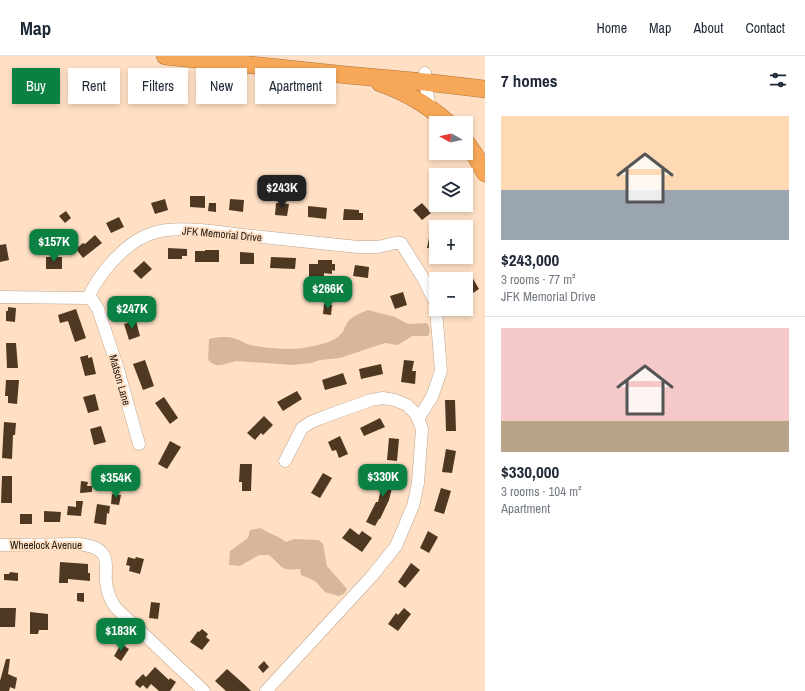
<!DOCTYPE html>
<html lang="en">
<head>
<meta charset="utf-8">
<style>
	body { margin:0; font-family:"Archivo Narrow",sans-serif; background:#f6f6f7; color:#1f2937; height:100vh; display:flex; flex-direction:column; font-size:15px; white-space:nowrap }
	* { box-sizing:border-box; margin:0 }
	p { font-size:13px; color:#747a83 }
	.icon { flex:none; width:22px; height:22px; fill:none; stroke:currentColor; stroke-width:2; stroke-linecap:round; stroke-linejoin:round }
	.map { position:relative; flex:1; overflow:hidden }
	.side { display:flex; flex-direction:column; background:#fff; width:320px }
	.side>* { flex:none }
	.hud { position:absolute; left:12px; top:12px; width:380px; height:36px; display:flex; gap:8px }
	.needle { width:26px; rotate:278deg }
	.tools { position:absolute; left:429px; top:60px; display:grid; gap:8px }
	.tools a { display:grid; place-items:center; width:44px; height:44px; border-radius:0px; background:#fff; box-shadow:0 2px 6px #0003; font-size:20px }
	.price { position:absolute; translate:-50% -34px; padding:0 9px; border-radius:8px; background:#0b8043; color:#fff; font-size:13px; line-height:26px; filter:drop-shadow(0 1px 2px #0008) }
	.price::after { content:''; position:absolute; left:50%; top:24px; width:12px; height:9px; margin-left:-6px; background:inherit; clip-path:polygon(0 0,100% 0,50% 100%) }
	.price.selected { background:#222; color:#fff }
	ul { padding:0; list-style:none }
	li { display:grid; align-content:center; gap:8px; height:212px; padding:0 16px }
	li+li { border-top:1px solid #e0e1e3 }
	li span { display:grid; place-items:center; height:124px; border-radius:0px; color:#555 }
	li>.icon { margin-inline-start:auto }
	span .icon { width:72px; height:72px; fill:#fffc; stroke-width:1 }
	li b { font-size:17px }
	h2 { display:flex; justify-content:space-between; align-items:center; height:48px; padding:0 16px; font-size:17px }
	.pill { padding:0 14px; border-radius:0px; background:#fff; box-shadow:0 2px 6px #0003; font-size:14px; line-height:36px }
	.pill.selected { background:#0b8043; color:#fff }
	header { display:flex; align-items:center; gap:24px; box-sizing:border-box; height:56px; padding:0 20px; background:#fff; border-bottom:1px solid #e0e1e3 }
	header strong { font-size:19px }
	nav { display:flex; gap:22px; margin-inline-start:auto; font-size:14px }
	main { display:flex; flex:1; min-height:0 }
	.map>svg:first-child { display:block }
	.green { fill:#d6b79c }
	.building { fill:#4f3821 }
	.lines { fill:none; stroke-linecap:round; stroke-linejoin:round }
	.minor-casing { stroke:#bfa389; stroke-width:13 }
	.highway-casing { stroke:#ad763e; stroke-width:18 }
	.minor { stroke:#fff; stroke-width:12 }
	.highway { stroke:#f6a757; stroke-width:17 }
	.labels { text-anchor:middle; stroke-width:4; stroke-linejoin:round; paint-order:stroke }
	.street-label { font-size:11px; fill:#261b11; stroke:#ffe0c5 }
</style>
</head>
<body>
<header>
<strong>Map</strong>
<nav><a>Home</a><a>Map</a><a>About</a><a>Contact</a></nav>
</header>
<main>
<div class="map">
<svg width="485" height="635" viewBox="0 0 485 635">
	<rect width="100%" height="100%" fill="#ffe0c5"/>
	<g class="green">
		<path d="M368,254l27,7 13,7 19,-1c3,4 4,9 1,13h-16l-14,9 -13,-2 -45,15 -20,2 -9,3 -18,2 -57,-4c-10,2 -19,9 -28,-1l1,-21c7,-2 20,-3 27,0 5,1 9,5 14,6 14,3 45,6 58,2 11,-2 27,-5 34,-14 2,-2 2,-6 4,-8 3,-8 15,-12 22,-15z"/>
		<path d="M261,472c8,6 18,8 25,14l8,-3 25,1 4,4 4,22 20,23 -3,5 -6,2 -13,-4 -10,-11 -14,-6 -1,-6c-20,2 -17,-2 -31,-14h-10l-19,11 -11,-1 1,-14 18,-13 2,-8z"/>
	</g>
	<g class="building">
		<path d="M190,140h15v12l-15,-1z"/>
		<path d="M165,143l3,11 -13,4 -4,-11z"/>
		<path d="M230,143l14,1 -1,12 -14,-2z"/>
		<path d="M209,147h7v9l-8,-1z"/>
		<path d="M276,147l13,1 -2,12 -12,-1z"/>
		<path d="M422,147l9,10 -9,7 -9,-10z"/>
		<path d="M308,150l19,2 -1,11 -18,-2z"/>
		<path d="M344,153l15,1v3h4v7h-20z"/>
		<path d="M66,155l5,7 -6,5 -6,-7z"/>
		<path d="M119,161l5,10 -13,6 -5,-10z"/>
		<path d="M430,177l6,1v15l-9,-1z"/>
		<path d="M95,179l7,8 -19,15 -7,-9 7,-6 2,1z"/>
		<path d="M6,188l3,16 -9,2v-17z"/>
		<path d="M168,192l19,1v7h-5v3h-14z"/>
		<path d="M205,194h14v12h-24v-11h10z"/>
		<path d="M240,196l14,1v11h-14z"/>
		<rect x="46" y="201" width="16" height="12"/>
		<path d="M271,201l25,1 -1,11 -25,-1z"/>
		<path d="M318,204h14v4h3v7l-3,-1v4l-8,-1v7h-15v-16h9z"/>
		<path d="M144,205l8,8 -11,10 -8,-8z"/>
		<path d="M355,209l14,2 -1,11 -15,-2z"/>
		<path d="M472,221l7,12 -9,6 -4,-6v-8z"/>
		<path d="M403,236l4,13 -12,4 -5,-13z"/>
		<path d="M324,248l8,1 -1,10 -8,-1z"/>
		<path d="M8,251l8,1 -1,14 -9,-1v-10h2z"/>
		<path d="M76,253l10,29 -11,4 -7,-21 -8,2 -2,-8z"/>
		<path d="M136,265l4,15 -11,4 -5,-16z"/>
		<path d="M6,287h10l2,25h-11z"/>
		<path d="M88,299v3l4,-1 4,17 -11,2 -5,-19z"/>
		<path d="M145,304l9,26 -11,4 -10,-26z"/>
		<path d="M404,304l10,1 -2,10h4l-1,13 -14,-2z"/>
		<path d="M381,308l2,10 -22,5 -2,-10z"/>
		<path d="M343,317l4,11 -22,6 -3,-10z"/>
		<path d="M6,324h13l-2,24 -9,-1v-7h-3z"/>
		<path d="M297,335l5,8 -19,12 -6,-9z"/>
		<path d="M95,338l4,16 -11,3 -5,-16z"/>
		<path d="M164,341l14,21 -8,6 -15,-21z"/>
		<path d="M445,344h10l1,31h-10z"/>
		<path d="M264,360l9,9 -10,10 -2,-2 -6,7 -8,-7z"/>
		<path d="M380,362l5,9 -21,9 -4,-8z"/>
		<path d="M4,366l12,1 -1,12h-2l-1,24 -10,-1z"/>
		<path d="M101,370l5,16 -12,3 -4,-16z"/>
		<path d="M340,380l8,18 -9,4 -3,-8 -4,1 -4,-9z"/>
		<path d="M389,382l10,1 -2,22 -10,-1z"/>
		<path d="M170,385l11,6 -14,22 -9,-5z"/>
		<path d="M446,393l10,2 -4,22 -10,-1z"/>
		<path d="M240,408h12l-1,27h-9v-9h-3z"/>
		<path d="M385,416l13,3 -4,14 -2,-1 -3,12 -9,19h-1l-4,7 -9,-4 10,-20h2z"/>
		<path d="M323,417l9,5 -12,20 -9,-5z"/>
		<path d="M2,420h10v27h-11z"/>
		<path d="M81,425l7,1 -1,4h5v6l-12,1z"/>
		<path d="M441,432l10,3 -7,23 -10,-3z"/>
		<path d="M112,438l9,1 -2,10 -8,-1z"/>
		<path d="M76,445h7l-2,15 -14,-1 1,-9 8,1z"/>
		<path d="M97,448l13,2 -1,8 -2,-1 -1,12 -12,-2z"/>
		<path d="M44,455l17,1 -1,10h-16z"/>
		<rect x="20" y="458" width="12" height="10"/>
		<path d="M350,472l9,7 3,-4 10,7 -10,14 -20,-14z"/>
		<path d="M428,475l10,6 -9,16 -9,-5z"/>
		<path d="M128,501l7,2 1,-2 8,2 -4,15 -11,-3 1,-5 -4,-1z"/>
		<path d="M60,506l28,2v9h2v8l-22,-2v4h-9z"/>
		<path d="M411,507l9,7 -15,18 -7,-6z"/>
		<path d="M10,516l8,1v8l-14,-1v-6h5z"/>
		<path d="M77,537h7v9l-7,-1z"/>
		<path d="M151,546l9,1 -2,16 -9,-1z"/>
		<path d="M0,552h16l-1,19h-15z"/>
		<path d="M404,552l7,6 -13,17 -10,-7 8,-11 2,2z"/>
		<path d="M30,556l18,2v16h-9l-1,4h-8z"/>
		<path d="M202,573l6,5 -2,3 4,3 -8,10 -12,-8 8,-11 1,1z"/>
		<path d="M121,588l8,5 -8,12 -7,-5z"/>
		<path d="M6,603h4l-2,15 9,4 -2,11 -5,-2 -1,4h-9v-10z"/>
		<path d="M264,605l5,6 -6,6 -5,-6z"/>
		<path d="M155,611l14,13 1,-2 6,4 -6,9h-11l-8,-7 -4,5 -4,-4 -3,3 -5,-4 1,-1 -1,-1 8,-8 3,3z"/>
		<path d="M227,613l18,16 6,6h-25l-11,-10z"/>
	</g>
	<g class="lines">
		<defs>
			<g id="minor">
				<path d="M425,17v9l5,26"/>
				<path d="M0,241l88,1c11,-25 38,-57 65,-65 23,-8 66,-1 90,2 39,4 77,8 115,12h20l17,-4h6l22,35 13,26"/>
				<path d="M88,242l5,3 5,8 19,57 22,78"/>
				<path d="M418,363l14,-22 9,-26 -5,-62"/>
				<path d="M0,489l78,-1c8,1 20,2 25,10 5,7 2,20 3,28 1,9 4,18 10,26l88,83"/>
				<path d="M266,635l106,-115 24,-30 17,-40 5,-23 4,-54 -6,-15 -9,-9 -12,-5 -12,-2 -12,2 -39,14 -21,8 -9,6 -17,33"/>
			</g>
			<g id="highway">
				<path d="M165,0l182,19 78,7 60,7"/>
				<path d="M380,27c26,9 48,22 68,40"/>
				<path d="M466,86l9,13 10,18"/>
			</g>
		</defs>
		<use href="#minor" class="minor-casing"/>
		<use href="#highway" class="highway-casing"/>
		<use href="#minor" class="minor"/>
		<use href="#highway" class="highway"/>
	</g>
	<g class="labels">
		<g class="street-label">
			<text transform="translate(222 178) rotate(5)" y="4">JFK Memorial Drive</text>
			<text transform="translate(120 324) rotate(74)" y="4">Matson Lane</text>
			<text x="46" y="493">Wheelock Avenue</text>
		</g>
	</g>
</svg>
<div class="tools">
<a><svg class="needle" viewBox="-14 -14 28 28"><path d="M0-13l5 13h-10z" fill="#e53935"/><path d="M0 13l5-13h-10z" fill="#747a83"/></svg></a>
<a><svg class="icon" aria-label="layers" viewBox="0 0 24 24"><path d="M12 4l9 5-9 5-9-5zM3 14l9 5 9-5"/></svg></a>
<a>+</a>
<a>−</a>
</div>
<b class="price selected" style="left:282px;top:153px">$243K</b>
<b class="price" style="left:54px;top:207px">$157K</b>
<b class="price" style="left:328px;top:254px">$266K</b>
<b class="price" style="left:132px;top:274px">$247K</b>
<b class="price" style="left:383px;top:442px">$330K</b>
<b class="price" style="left:116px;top:443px">$354K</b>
<b class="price" style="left:121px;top:596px">$183K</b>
<div class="hud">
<a class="pill selected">Buy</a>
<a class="pill">Rent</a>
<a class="pill">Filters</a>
<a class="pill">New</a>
<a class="pill">Apartment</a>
</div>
</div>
<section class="side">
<h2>7 homes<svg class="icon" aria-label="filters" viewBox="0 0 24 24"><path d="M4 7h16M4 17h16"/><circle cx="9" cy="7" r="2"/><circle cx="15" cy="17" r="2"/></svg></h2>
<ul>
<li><span style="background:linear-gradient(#ffd9b3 60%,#9aa5b1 0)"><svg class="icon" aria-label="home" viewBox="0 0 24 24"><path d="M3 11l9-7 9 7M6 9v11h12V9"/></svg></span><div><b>$243,000</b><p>3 rooms · 77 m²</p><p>JFK Memorial Drive</p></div></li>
<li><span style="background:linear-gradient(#f6c9c9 75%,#b9a48a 0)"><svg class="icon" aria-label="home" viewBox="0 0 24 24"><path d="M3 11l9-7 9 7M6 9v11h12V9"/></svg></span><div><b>$330,000</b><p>3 rooms · 104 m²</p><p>Apartment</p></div></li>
</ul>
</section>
</main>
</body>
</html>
